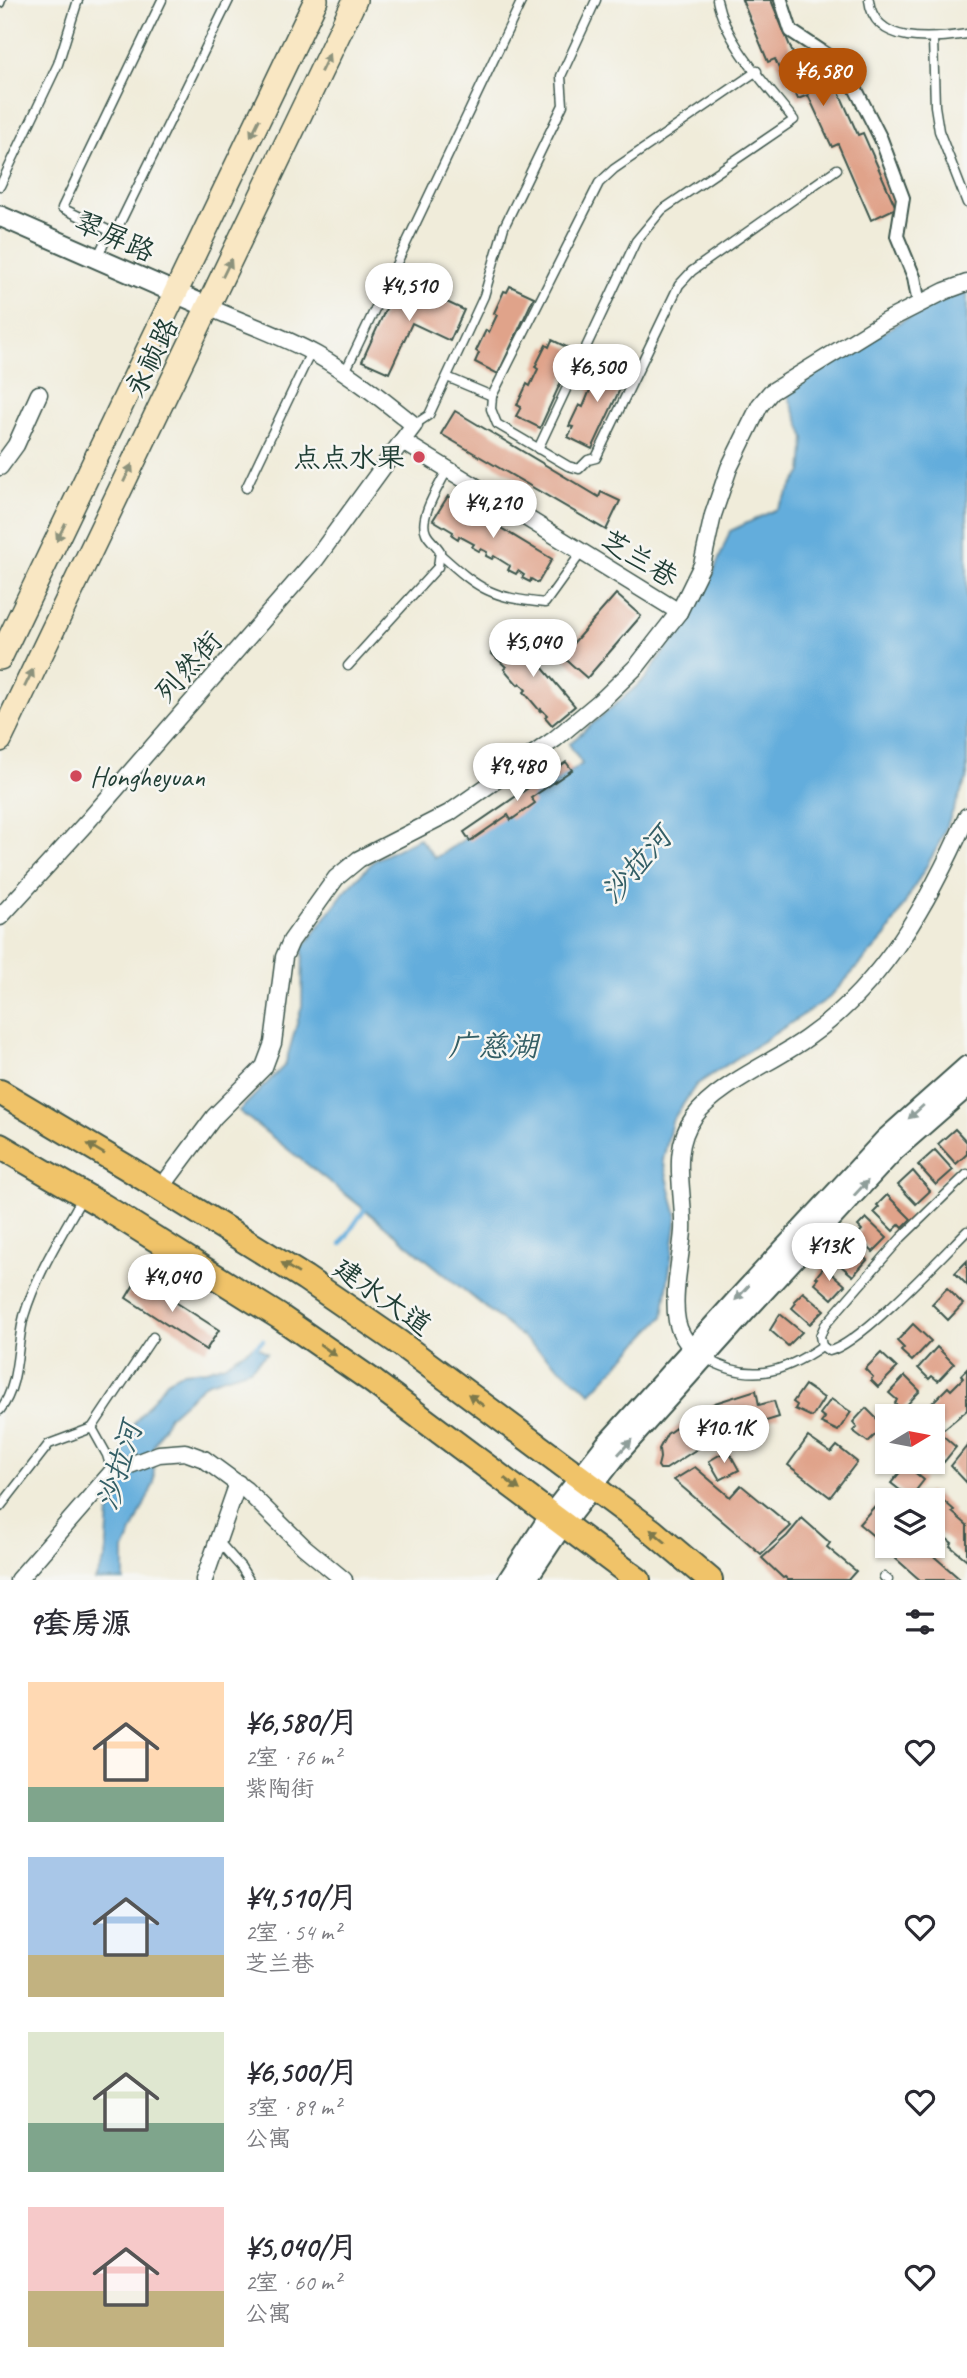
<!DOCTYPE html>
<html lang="zh">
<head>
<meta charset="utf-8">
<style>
	body { margin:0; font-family:Caveat,"LXGW WenKai TC",sans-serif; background:#f7f7f7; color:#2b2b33; height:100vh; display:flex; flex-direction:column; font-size:26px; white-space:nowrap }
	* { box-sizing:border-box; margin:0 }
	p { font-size:23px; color:#7c7c81 }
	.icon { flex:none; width:38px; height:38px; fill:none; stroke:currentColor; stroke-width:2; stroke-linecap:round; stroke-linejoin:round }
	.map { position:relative; height:1580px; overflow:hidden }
	.panel { display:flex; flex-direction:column; background:#fff; flex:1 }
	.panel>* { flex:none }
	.needle { width:46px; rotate:80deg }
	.controls { position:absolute; left:875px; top:1404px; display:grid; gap:14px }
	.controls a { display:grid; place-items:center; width:70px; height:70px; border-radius:0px; background:#fff; box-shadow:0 2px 5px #0004; font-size:35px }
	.price { position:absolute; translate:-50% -60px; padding:0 16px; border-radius:24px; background:#fff; color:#222; font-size:23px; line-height:46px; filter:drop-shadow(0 2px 4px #0008) }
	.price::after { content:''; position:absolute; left:50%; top:42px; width:21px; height:16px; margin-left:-10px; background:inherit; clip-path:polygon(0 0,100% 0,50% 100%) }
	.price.active { background:#b45309; color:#fff }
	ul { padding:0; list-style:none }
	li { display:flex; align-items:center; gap:21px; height:175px; padding:0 28px }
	li span { display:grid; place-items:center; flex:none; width:196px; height:140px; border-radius:0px; color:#555 }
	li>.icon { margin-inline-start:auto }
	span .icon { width:84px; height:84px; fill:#fffc; stroke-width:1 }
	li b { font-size:30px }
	h2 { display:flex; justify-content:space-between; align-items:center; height:84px; padding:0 28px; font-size:30px }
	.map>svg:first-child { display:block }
	.water { fill:#64addc; stroke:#427588; stroke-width:2 }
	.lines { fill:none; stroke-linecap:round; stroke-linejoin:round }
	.stream { stroke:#64addc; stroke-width:4.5 }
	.building { fill:#e0a38a }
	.service-casing { stroke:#3e574d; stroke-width:11 }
	.pedestrian-casing { stroke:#3e574d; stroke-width:16 }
	.minor-casing { stroke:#3e574d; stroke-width:19 }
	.tertiary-casing { stroke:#3e574d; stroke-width:23 }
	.secondary-casing { stroke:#3e574d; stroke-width:26 }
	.primary-casing { stroke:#3e574d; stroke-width:28 }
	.service { stroke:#fff; stroke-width:8 }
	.pedestrian { stroke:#fff; stroke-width:12 }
	.minor { stroke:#fff; stroke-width:16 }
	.tertiary { stroke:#fff; stroke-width:19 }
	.secondary { stroke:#f9e7c3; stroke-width:23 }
	.primary { stroke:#f0c369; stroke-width:24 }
	.oneway { fill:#8c927c }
	.oneway2 { fill:#8f9e9a }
	.oneway3 { fill:#7d794c }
	.poi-dot { fill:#d1495b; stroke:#f6f6f2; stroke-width:2.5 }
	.labels { text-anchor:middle; stroke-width:5; stroke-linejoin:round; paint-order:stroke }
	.street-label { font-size:28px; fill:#1f3d34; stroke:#f6f6f2 }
	.poi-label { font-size:28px; fill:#1f3d34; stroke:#f6f6f2; text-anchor:end }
	.water-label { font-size:30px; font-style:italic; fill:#345f66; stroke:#f6f6f2 }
</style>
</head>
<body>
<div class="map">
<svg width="967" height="1580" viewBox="0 0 967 1580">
	<rect width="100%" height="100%" fill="#f6f6f2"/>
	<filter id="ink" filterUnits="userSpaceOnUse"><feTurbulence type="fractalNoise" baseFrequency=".0143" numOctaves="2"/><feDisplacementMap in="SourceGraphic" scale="14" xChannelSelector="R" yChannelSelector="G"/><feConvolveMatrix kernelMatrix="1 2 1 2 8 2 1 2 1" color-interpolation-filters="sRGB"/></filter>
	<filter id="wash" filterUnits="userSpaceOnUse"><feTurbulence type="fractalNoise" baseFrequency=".00686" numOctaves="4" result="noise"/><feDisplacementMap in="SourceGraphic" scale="28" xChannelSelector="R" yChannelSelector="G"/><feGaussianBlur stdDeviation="1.57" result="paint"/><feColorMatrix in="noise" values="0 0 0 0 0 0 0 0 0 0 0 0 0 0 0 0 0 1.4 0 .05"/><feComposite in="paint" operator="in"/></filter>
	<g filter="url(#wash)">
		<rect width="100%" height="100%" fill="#f0ecda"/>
		<g class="water">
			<path d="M967,288v490l-29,68 -52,90 -57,62 -133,87 -24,36 -9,39 14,57 -14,100 -72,76 -227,-184 -125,-98 46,-46 17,-59 1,-58 42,-57 30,-31 44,-22 16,20 147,-94 -13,-20 76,-65 62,-90 23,-58 47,-22 25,-37 3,-34 -19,-48 118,-70z"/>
			<path d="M255,1345l12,8 -17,16 -44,14 -37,33 -16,31 1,36 -30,67v30h-29l11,-23 4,-61 20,-67 37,-48 16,-9 23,-2 19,-6z"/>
		</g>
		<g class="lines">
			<g class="stream">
				<path d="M341,1244l25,-37"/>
				<path d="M254,1348l9,-8"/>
			</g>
		</g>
		<g id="blocks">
			<g class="building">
				<path d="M742,0h29l30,73 12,-6 9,22 13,-6 23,52 5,-2 33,75 -25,12 -33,-76 -6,3 -24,-52 -10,4 -8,-18 -5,2 -10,-24 -7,3z"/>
				<path d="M399,280l65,30 -14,31 -38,-18 -23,50 -27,-12z"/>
				<path d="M510,286l24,11 -36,77 -23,-12 4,-9 -3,-2 10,-21 3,2 8,-17 -3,-2 10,-22 3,1z"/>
				<path d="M552,340l23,11 -35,77 -24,-12 5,-9 -4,-2 10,-21 3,2 8,-17 -3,-2 11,-22 3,2z"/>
				<path d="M604,361l24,11 -36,77 -24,-12 5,-10 -4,-1 10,-21 4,2 7,-17 -3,-2 11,-22 3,1z"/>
				<path d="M455,411l144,86 2,-5 19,9 -14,29 -165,-96z"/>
				<path d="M448,496l104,63 -14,24 -7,-4 -1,3 -8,-4 2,-3 -6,-4 -2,3 -8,-4 2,-4 -16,-10 -2,3 -6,-3 1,-4 -6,-3 -2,2 -7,-4 2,-3 -15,-8 -1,3 -6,-4 1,-3 -20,-12z"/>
				<path d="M616,594l25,22 -54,62 -25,-22z"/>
				<path d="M514,634l61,72 -23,19 -7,-8 2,-2 -6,-6 -1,2 -16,-19 2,-2 -6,-7 -2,2 -14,-16 2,-2 -15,-14z"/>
				<path d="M566,762l6,8 -41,28 4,5 -24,17 -3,-5 -38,26 -6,-9z"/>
				<path d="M955,1129l12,13v12l-11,10 -18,-20z"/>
				<path d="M935,1150l18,20 -17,15 -18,-20z"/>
				<path d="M913,1171l17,20 -14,13 -18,-19z"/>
				<path d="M887,1195l24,24 -8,8 -3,-3 -7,7 -19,-19 5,-5 -2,-2z"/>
				<path d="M866,1218l21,20 -14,14 -17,-16 6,-6 -4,-4z"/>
				<path d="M847,1242l20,18 -14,16 -19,-16 3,-3 -2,-2z"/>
				<path d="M967,1261v24l-12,-12z"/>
				<path d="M824,1267l21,18 -13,14 -18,-16 4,-5 -2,-1z"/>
				<path d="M138,1278l81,52 -13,20 -80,-52z"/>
				<path d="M947,1288l16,16 -15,16 -16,-16z"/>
				<path d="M803,1292l21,18 -14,14 -18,-16 4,-5 -2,-2z"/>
				<path d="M780,1314l22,18 -14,14 -18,-16z"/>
				<path d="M913,1324l18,17 -19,20 -11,-10 3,-3 -7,-7z"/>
				<path d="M937,1347l17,17 -16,17 -6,-5 -3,3 -11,-11z"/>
				<path d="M881,1353l16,15 -19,19 -7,-7 2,-3 -8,-8z"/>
				<path d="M967,1369v41l-23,19 -16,-16 7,-8 -3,-2 16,-16 3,3 12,-12 -2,-3z"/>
				<path d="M905,1376l15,15 -18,19 -7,-7 2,-3 -8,-7z"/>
				<path d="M805,1385l19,13 -12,19 -17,-8 2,-4 -4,-3z"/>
				<path d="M756,1390l3,15 15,-4 5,16 -48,15 -34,17 -31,20h-6l-2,-3 2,-8 -1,-9 8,-15 31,-22 17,-9z"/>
				<path d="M831,1399l20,13 -13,19 -17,-8 4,-5 -5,-4z"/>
				<path d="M866,1408l18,18 -16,16 -15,-11 4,-4 -4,-5z"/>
				<path d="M933,1427l23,20 -12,15 -11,-10z"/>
				<path d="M808,1437l23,16 6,-7 20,16 -27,35 -42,-32z"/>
				<path d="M967,1446v37l-16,-17z"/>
				<path d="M728,1450l11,20 -19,10 -11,-19z"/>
				<path d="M906,1465l18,15 -14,18 -19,-15z"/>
				<path d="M695,1467l35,30 11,-12 50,41 -30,28 -87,-74z"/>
				<path d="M928,1492l7,6 2,-3 17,15 -2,2 15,13v35l-17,-14 2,-3 -16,-13 -1,2 -2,-2v-30h-12z"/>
				<path d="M874,1507l13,11v6l-11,14 -17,-14z"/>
				<path d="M802,1518l28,25 -3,4 29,24 -8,9h-60l-3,-3 -2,1 -21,-20 25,-22z"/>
				<path d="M889,1545h32l40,35h-41l-34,-30z"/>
			</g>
		</g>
	</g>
	<g filter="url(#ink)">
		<use href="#blocks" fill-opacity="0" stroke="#3e574d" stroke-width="2"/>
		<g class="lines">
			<defs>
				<g id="service">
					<path d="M869,0c5,46 65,39 98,34"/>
					<path d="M0,3l1,-3"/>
					<path d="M933,39l2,67 4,25 28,72"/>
					<path d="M757,71l-143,98 -15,14 -107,213 -1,13 6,15 71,42 11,3 9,-9 8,-2 83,-173 13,-14 145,-102"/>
					<path d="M0,186l58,-122 20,-64"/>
					<path d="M110,231l-48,-23 100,-208"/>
					<path d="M97,258l13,-27 7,-2 112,-229"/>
					<path d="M345,372l177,-372"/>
					<path d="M447,377l45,19"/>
					<path d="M414,425l15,-10 55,-119 20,-69 59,-122 -2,-29 35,-76"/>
					<path d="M538,449l98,-208 26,-31 132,-90c-27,-35 -68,-76 -77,-120"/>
					<path d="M246,488l65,-136"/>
					<path d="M441,555c40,36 50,42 104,48l36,-50"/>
					<path d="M348,666l90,-99 2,-16c-4,-7 -11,-11 -14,-18 -8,-16 14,-48 21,-63"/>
					<path d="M822,1346l-2,-10 5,-11 76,-87 66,-64"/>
					<path d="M822,1346l7,5c30,-6 112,-94 138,-120"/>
					<path d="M705,1358c44,25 77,16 117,-12"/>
					<path d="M0,1410c20,-25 16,-64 24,-94 13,-43 37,-80 58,-118"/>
					<path d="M92,1428l15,27 5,17"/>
					<path d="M0,1507l49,-63 43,-16 61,-91"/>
					<path d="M218,1541l23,26 8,13"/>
					<path d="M884,1577l4,3"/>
				</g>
				<path id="pedestrian" d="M781,0l10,31 53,35 37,73 22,59 -6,38 17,41 5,27"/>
				<g id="minor">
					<path d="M208,307c36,16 75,29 109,48 35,20 66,45 97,70l-12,16 277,171"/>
					<path d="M0,467l16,-22 23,-51"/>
					<path d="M0,917l88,-96 228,-262 86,-118"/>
					<path d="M161,1188l53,-71 50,-50 9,-24 11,-86 7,-16 45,-63 23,-19 90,-46 106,-74 49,-41 33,-32 42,-54 23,-47 11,-50 16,-47 31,-63 11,-13 113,-70 61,-31 22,-8"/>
					<path d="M692,1349c-7,-9 -13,-17 -15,-28 -5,-26 4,-63 6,-90 2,-38 -14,-80 11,-114 23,-32 80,-55 113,-79 77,-54 123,-138 160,-222"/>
					<path d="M18,1580l94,-108 47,-18 26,-2 19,7 42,31 58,57 40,33"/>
					<path d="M204,1580l34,-97"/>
				</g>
				<g id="tertiary">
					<path d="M0,216l208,91"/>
					<path d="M508,1580l41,-63 56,-72 131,-145 149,-161 82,-73"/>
					<path d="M526,1580l36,-54 55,-71 130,-145 148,-160 72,-63"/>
				</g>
				<g id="secondary">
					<path d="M0,658l316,-658"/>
					<path d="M0,740l355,-740"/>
				</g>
				<g id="primary">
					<path d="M0,1092l126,75 179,111 93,64 254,189 58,49"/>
					<path d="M0,1146l103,60 177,111 91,63 267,200"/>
				</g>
			</defs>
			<use href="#service" class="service-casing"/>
			<use href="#pedestrian" class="pedestrian-casing"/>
			<use href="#minor" class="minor-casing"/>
			<use href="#tertiary" class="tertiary-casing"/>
			<use href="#secondary" class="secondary-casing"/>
			<use href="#primary" class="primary-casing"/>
			<use href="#service" class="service"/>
			<use href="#pedestrian" class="pedestrian"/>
			<use href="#minor" class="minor"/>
			<use href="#tertiary" class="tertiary"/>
			<use href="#secondary" class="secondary"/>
			<use href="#primary" class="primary"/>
		</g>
		<defs><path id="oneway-solid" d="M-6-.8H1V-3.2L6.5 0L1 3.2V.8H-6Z" transform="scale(1.75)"/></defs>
		<g class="oneway">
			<use href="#oneway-solid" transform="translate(325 63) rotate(-64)"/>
			<use href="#oneway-solid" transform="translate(255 128) rotate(116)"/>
			<use href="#oneway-solid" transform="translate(227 268) rotate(-64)"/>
			<use href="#oneway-solid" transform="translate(128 473) rotate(-64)"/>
			<use href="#oneway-solid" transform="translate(61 532) rotate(116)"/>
			<use href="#oneway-solid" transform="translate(29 678) rotate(-64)"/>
		</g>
		<g class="oneway2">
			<use href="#oneway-solid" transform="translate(916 1112) rotate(138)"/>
			<use href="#oneway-solid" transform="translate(861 1188) rotate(-47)"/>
			<use href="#oneway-solid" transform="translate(742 1293) rotate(133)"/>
			<use href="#oneway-solid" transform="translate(625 1447) rotate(-48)"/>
		</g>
		<g class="oneway3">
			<use href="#oneway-solid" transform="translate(96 1149) rotate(-149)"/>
			<use href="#oneway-solid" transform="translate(290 1268) rotate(-148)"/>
			<use href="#oneway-solid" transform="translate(328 1350) rotate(35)"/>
			<use href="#oneway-solid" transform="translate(476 1400) rotate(-143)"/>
			<use href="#oneway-solid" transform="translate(512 1484) rotate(37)"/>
			<use href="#oneway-solid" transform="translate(658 1536) rotate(-140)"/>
		</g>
	</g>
	<g class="poi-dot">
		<circle cx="419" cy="457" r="7"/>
		<circle cx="76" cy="776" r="7"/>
	</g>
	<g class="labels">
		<g class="street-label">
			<text transform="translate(115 236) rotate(24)" y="10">翠屏路</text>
			<text transform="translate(151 357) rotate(-64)" y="10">永祯路</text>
			<text transform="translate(640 558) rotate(31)" y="10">芝兰巷</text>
			<text transform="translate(188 666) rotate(-48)" y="10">列然街</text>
			<text transform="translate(383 1296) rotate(35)" y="10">建水大道</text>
		</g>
		<g class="poi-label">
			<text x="405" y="467">点点水果</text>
			<text x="90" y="786" text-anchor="start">Hongheyuan</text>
		</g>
		<g class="water-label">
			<text transform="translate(636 865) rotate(-49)" y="10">沙拉河</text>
			<text x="493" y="1056">广慈湖</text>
			<text transform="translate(119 1466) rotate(-73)" y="10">沙拉河</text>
		</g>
	</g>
</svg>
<div class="controls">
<a><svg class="needle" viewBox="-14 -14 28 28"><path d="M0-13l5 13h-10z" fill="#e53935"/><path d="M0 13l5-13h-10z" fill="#7c7c81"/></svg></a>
<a><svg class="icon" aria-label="layers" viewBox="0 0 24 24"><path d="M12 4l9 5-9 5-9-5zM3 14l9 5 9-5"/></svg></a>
</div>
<b class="price active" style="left:823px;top:108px">¥6,580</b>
<b class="price" style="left:409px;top:323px">¥4,510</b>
<b class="price" style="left:597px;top:404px">¥6,500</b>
<b class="price" style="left:493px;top:540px">¥4,210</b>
<b class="price" style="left:533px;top:679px">¥5,040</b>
<b class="price" style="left:517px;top:803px">¥9,480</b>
<b class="price" style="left:829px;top:1283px">¥13K</b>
<b class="price" style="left:172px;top:1314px">¥4,040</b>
<b class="price" style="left:724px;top:1465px">¥10.1K</b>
</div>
<section class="panel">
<h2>9套房源<svg class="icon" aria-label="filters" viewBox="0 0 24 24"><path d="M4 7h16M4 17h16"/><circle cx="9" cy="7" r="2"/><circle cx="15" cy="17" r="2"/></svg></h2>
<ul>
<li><span style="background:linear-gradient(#ffd9b3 75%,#7fa58c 0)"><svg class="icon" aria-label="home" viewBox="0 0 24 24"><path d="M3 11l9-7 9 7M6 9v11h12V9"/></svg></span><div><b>¥6,580/月</b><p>2室 · 76 m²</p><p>紫陶街</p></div><svg class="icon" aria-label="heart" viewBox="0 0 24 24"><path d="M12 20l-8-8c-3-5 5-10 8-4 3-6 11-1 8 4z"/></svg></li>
<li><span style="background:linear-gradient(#a9c7e8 70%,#c2b280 0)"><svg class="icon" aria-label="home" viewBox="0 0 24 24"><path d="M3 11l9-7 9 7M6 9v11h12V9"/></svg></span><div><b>¥4,510/月</b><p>2室 · 54 m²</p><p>芝兰巷</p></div><svg class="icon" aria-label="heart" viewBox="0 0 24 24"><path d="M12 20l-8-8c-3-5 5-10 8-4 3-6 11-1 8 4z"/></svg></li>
<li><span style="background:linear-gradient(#dfe7d0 65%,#7fa58c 0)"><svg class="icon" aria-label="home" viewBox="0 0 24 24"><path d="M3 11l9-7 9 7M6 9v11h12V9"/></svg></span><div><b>¥6,500/月</b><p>3室 · 89 m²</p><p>公寓</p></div><svg class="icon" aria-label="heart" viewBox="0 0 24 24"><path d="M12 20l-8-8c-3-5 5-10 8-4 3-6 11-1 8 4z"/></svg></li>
<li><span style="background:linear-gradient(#f6c9c9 60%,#c2b280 0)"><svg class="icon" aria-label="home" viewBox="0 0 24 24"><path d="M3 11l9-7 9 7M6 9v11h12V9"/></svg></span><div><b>¥5,040/月</b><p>2室 · 60 m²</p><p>公寓</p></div><svg class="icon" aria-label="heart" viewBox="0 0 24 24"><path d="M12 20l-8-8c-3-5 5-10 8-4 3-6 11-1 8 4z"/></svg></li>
</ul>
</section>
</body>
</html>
